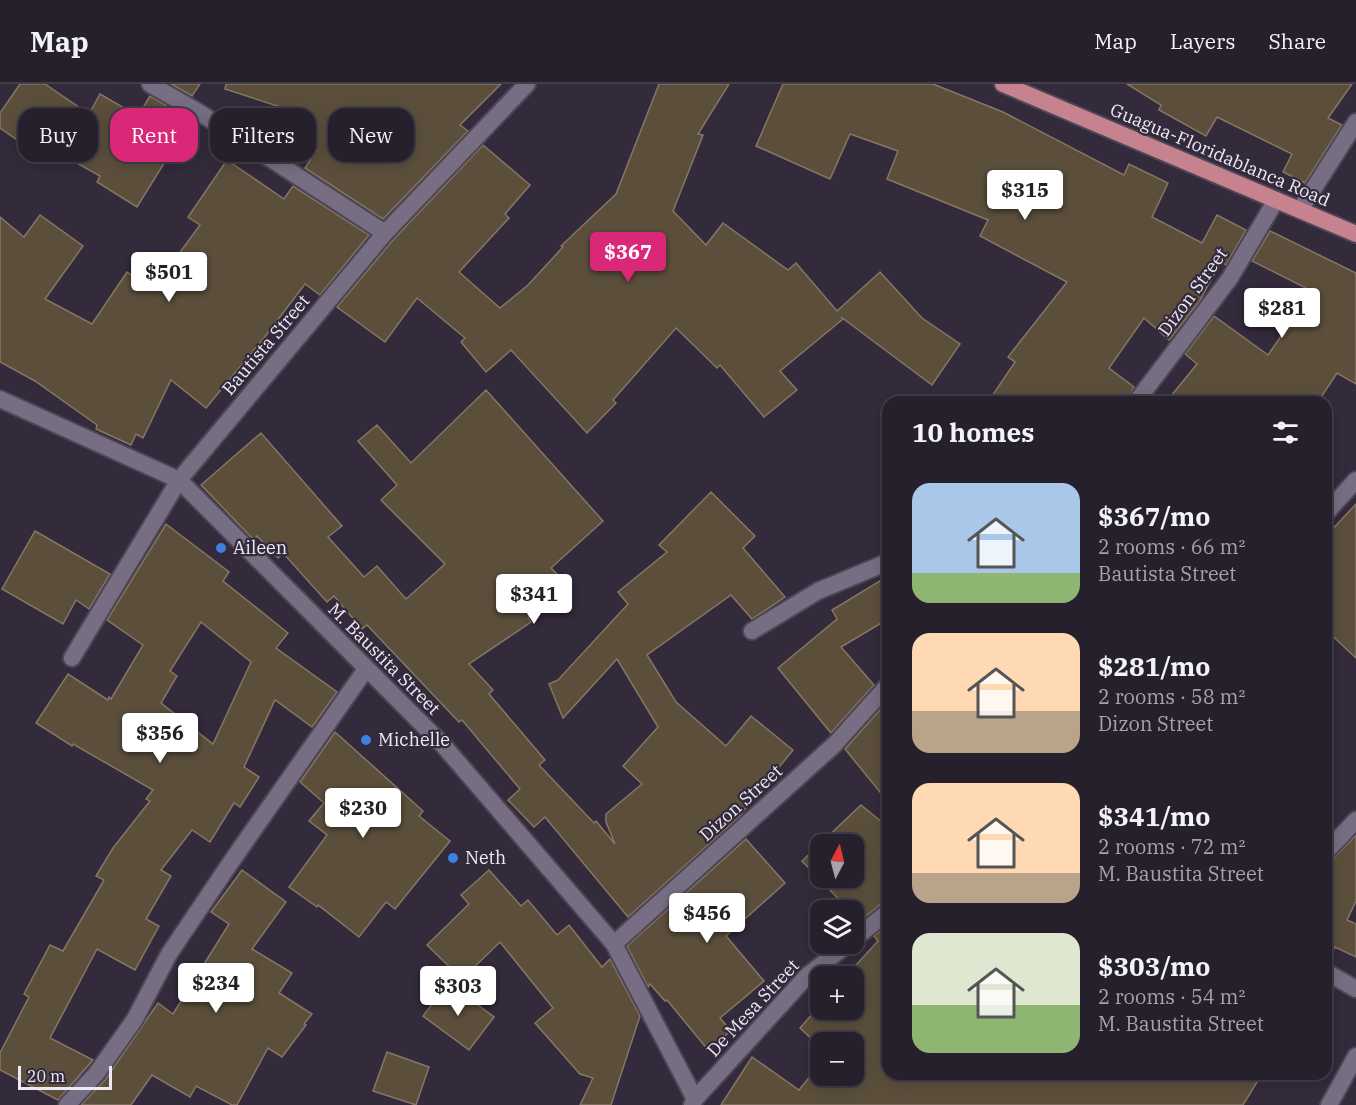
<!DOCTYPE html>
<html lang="en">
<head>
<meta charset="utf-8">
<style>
	body { margin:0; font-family:"IBM Plex Serif",serif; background:#322d39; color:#f1f3f6; height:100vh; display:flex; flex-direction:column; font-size:22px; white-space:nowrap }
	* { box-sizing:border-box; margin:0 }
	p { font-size:20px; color:#a4a3aa }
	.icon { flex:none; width:33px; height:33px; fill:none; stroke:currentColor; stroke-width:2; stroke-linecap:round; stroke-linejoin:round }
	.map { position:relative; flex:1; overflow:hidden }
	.sheet { position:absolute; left:882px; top:312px; width:450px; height:684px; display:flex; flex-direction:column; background:#26202d; border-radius:18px; box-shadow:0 3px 15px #0003,0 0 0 2px #423e49 }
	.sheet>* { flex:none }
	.hud { position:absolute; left:18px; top:24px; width:570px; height:54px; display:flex; gap:12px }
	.needle { width:39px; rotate:7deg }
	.buttons { position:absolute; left:810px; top:750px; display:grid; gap:12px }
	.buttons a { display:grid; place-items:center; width:54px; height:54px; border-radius:12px; background:#26202d; box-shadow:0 3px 15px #0003,0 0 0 2px #423e49; font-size:30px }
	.scale { position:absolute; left:18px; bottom:15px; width:94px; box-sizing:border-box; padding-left:6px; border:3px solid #eee9f5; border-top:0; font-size:16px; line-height:21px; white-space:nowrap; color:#eee9f5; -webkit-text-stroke:4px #332a3c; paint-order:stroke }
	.price { position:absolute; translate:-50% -51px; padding:0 14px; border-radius:6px; background:#fff; color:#222; font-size:20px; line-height:39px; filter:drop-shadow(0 2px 3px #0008) }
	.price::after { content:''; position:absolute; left:50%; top:36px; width:18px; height:14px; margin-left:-9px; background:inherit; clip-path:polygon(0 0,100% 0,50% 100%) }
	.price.current { background:#db2777; color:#fff }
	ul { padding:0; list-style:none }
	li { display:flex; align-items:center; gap:18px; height:150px; padding:0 30px }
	li span { display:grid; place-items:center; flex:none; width:168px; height:120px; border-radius:18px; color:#555 }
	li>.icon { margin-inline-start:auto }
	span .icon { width:72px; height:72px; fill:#fffc; stroke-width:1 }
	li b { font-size:26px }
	h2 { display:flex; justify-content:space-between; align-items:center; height:72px; padding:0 30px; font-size:26px }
	.pill { padding:0 21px; border-radius:18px; background:#26202d; box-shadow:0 3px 15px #0003,0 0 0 2px #423e49; font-size:21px; line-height:54px }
	.pill.current { background:#db2777; color:#fff }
	header { display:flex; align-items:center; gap:36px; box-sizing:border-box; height:84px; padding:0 30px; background:#26202d; border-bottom:2px solid #423e49 }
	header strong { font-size:28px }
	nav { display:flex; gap:33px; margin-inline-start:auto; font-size:21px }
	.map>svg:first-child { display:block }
	.building { fill:#5b4f3c; stroke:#857764; stroke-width:1.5; fill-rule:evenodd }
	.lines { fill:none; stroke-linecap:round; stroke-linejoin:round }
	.minor-casing { stroke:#4d4655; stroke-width:20 }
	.primary-casing { stroke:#4d4655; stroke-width:20 }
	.minor { stroke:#786e83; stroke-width:16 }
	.primary { stroke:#c6828e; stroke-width:16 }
	.shop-dot { fill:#3f7fe0; stroke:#332a3c; stroke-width:2 }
	.labels { text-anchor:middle; stroke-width:4.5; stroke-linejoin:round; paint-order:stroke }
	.street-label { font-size:18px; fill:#eee9f5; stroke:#332a3c }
	.poi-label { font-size:18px; fill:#eee9f5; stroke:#332a3c; text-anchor:start }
</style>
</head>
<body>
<header>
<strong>Map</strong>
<nav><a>Map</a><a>Layers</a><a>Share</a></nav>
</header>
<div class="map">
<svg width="1356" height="1021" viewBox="0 0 1356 1021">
	<rect width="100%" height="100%" fill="#332a3c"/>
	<g class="building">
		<path d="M20,0h25l44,30 11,-20 38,22 12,-20 41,24 -54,87 -40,-25 3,-6 -55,-31 -6,10 -39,-27v-15z"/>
		<path d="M171,0h29l-8,12z"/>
		<path d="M226,0h275l-41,41 8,6 -85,88 -78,-51 12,-18 -24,-14 12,-21 -80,-26z"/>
		<path d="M659,0h70l-31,50 5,1 -30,76 33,34 17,-22 65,47 8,-7 41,48 43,-39 42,46 38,26 -28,41 -91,-68 2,2 -63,52 17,19 -33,27 -44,-52 -3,3 -41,-40 -63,72 3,3 -29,30 -76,-83 -25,22 -25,-30 4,-4 -48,-40 -32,44 -48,-35 56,-67 90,-95 47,40 -25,29 4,4 -50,54 41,36 28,-23 35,-38 -2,-1 55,-52z"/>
		<path d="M783,0h150l70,28 121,63 5,-11 39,19 -16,34 50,26 15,-28 29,15 -20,35 -5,-3 -22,40 -30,38 -25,-22 -35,50 25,19 -8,15h-138l27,-40 -7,-5 59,-75 -87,-46 8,-16 -101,-41 11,-28 -48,-17 -20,45 -74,-33z"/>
		<path d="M1127,0h225l-24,34 14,7 -37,58 -22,-11 9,-18 -75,-37 -11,19 -47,-26 2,-5z"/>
		<path d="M227,76l57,39 9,-13 76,49 -49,60 -15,-11 -41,54 -58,70 -35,-28 -28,58 -7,-4 -5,11 -35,-16 1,-4 -62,-44 -35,-19v-145l24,20 16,-22 43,31 -38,53 47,25 35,-52 26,17 47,-64 -12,-8z"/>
		<path d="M1270,147l86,42v111l-19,-11 -19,29h-152l31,-38 -12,-10 29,-38 54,39 44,-64 -60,-30z"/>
		<path d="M486,306l117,131 -52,47 14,14 -37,36 3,4 -62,42 24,26 -4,4 56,66 -6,5 55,58 2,-2 19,23 -9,-22v-8l36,-30 -19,-18 35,-39 -41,-68 -54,59 -14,-34 9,-4 70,-76 -10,-12 49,-40 -8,-7 52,-53 44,44 -12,12 42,49 -33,22 -21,-24 -84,60 29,47 50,44 25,-30 42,34 -55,68 -110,99 -83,-100 -11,10 -26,-27 12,-11 -58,-69 -3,2 -92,-97 -5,4 -28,-33 -7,6 -44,-49 -5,5 -21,-22 -3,4 -53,-55 60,-52 81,93 -14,11 36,40 13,-11 29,33 39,-35 -64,-64 16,-15 -39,-44 19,-16 34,38z"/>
		<path d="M1356,420v154l-30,-28v-94z"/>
		<path d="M166,440l63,48 -6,9 65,52 -12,15 61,44 -25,35 -37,-27 -31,67 15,10 -19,30 -6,-4 -24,39 -18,-12 -31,40 10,6 -25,43 13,7 -24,44 -38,-21 -47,89 43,22 -35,40 -58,-30v-17l29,-56 -5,-3 26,-49 13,6 41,-71 -8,-4 17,-28 37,-47 -4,-2 7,-9 -80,-46 -1,2 -36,-23 32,-49 40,26 1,-3 2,2 32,-54 -36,-25zM201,538l50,40 -38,82 -52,-41 16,-27 -7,-5z"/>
		<path d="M35,447l75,43 -21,35 -13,-9 -13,24 -61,-35z"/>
		<path d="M888,492v43l-47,28 33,38 -43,48 -53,-65 59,-49 -5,-9z"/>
		<path d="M887,618l1,1v99l-43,-53z"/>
		<path d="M335,648l88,79 -4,5 31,25 -55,68 -9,-7 -27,35 -41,-32 -1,2 -28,-20 38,-52 -18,-14 15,-18 -24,-21z"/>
		<path d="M861,721l27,22v75l-7,2 -21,17 -6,-6v-5h-5l-47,-49zM820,760h34v34h-34z"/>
		<path d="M1356,751v66l-9,19 9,4v33l-21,-10 -7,15h-2v-90l5,-11z"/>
		<path d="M746,755l39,44 -59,53 38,45 -44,37 11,13 -23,19 -41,-50 -2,1 -15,-17 -2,3 -21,-41z"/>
		<path d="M242,786l44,32 -34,47 40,24 -13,20 33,21 -8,10 2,1 -24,32 -14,-9 -31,57h-5l-36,-19 -6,11 -38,-22 -21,30h-50l24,-25 53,-77 15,11 56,-90 -18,-12z"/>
		<path d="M489,786l32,36 7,-6 29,35 12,-10 33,42 8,-8 30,57 -29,89h-31l13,-27 -13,-4 -45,-51 18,-15 -53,-66 -38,37 -35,-34 42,-41 -8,-9z"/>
		<path d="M888,841v149h374l-19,31h-522l31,-48 47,33 21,-26v12h34v-34h-34v5l-20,-19 20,-23v5h34v-34h-8l32,-35 -4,-5z"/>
		<path d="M448,899l46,34 -25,33 -46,-34z"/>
		<path d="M387,968l42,15 -13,38 -43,-14z"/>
	</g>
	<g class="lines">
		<defs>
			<g id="minor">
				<path d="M150,0l50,29 185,120"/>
				<path d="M1300,126l56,-88"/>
				<path d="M0,315l179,81 264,265 171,199 81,155"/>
				<path d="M1136,318l94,-124 46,-78"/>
				<path d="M1326,429l30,-33"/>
				<path d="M752,547l66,-40 70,-29"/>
				<path d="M72,574l107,-178 206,-247 142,-149"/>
				<path d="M1326,768l30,-32"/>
				<path d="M854,855l34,-27"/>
				<path d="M614,860l221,-200 53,-59"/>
				<path d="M1326,888l30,17"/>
				<path d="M67,1021l29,-31 39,-55 34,-65 62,-92 135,-193"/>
				<path d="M692,1021l3,-6 113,-124 40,-31"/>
				<path d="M1329,1021l27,-49"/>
			</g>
			<path id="primary" d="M1003,0l353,150"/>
		</defs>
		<use href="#minor" class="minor-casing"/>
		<use href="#primary" class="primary-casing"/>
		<use href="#minor" class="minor"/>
		<use href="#primary" class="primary"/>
	</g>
	<g class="shop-dot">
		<circle cx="221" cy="464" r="6"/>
		<circle cx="366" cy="656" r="6"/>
		<circle cx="453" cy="774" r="6"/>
	</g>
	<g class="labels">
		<g class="street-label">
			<text transform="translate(1220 71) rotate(23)" y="6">Guagua-Floridablanca Road</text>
			<text transform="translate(1193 208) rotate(-54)" y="6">Dizon Street</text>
			<text transform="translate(266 261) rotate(-50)" y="6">Bautista Street</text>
			<text transform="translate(384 575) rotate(45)" y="6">M. Baustita Street</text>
			<text transform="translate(741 719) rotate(-42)" y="6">Dizon Street</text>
			<text transform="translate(753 924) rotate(-47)" y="6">De Mesa Street</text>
		</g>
		<g class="poi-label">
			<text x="233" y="470">Aileen</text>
			<text x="378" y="662">Michelle</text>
			<text x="465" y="780">Neth</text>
		</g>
	</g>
</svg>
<div class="buttons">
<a><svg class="needle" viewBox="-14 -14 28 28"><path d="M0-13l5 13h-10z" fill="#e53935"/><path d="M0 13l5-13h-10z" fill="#a4a3aa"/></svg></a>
<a><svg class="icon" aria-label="layers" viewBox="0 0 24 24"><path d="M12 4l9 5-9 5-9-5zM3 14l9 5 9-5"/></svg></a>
<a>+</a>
<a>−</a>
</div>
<div class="scale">20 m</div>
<b class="price" style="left:1025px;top:137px">$315</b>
<b class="price current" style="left:628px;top:199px">$367</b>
<b class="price" style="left:169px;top:219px">$501</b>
<b class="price" style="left:1282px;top:255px">$281</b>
<b class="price" style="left:534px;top:541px">$341</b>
<b class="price" style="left:160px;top:680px">$356</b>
<b class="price" style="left:363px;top:755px">$230</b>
<b class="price" style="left:707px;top:860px">$456</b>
<b class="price" style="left:216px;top:930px">$234</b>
<b class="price" style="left:458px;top:933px">$303</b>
<div class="hud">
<a class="pill">Buy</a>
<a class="pill current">Rent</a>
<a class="pill">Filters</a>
<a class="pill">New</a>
</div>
<section class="sheet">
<h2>10 homes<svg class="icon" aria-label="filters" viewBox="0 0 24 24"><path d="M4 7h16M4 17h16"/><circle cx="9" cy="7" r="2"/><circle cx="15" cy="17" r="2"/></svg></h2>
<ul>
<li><span style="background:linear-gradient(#a9c7e8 75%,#8fb573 0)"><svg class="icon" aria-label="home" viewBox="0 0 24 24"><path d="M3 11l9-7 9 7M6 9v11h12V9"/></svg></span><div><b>$367/mo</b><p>2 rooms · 66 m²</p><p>Bautista Street</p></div></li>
<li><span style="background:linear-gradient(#ffd9b3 65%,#b9a48a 0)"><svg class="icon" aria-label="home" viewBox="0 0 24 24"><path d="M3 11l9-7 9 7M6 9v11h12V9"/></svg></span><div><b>$281/mo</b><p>2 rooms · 58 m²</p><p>Dizon Street</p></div></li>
<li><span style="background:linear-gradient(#ffd9b3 75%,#b9a48a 0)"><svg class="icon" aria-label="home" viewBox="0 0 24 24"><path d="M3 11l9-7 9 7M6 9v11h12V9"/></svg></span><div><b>$341/mo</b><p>2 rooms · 72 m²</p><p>M. Baustita Street</p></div></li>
<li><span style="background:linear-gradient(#dfe7d0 60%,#8fb573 0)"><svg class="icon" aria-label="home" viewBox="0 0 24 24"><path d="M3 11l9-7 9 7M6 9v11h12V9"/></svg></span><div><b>$303/mo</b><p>2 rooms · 54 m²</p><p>M. Baustita Street</p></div></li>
</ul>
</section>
</div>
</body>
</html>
